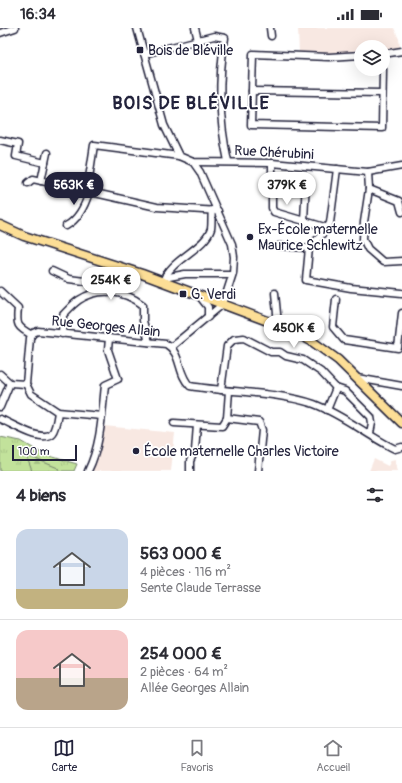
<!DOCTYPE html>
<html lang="fr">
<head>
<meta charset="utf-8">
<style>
	body { margin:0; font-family:Pangolin,sans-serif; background:#f2f2f3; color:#2b2b33; height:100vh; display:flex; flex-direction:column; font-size:15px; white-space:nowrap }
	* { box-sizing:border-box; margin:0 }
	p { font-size:13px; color:#7c7c81 }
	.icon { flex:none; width:22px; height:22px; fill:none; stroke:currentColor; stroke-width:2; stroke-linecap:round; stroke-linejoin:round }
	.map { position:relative; height:443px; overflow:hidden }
	.details { display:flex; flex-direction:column; background:#fff; flex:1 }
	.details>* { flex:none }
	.buttons { position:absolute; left:354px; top:12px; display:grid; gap:8px }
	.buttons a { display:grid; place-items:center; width:36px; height:36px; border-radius:50%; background:#fff; box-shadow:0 4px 16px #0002; font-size:20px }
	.scale { position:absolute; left:12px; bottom:10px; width:65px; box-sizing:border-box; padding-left:4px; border:2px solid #22223b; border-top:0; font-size:11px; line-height:14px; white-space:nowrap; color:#22223b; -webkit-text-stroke:3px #fff; paint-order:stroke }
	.price { position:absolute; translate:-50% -34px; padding:0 9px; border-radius:14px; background:#fff; color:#222; font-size:13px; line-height:26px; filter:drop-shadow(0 1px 2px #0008) }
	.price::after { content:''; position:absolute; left:50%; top:24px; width:12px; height:9px; margin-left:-6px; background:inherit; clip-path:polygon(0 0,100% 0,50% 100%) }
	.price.selected { background:#22223b; color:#fff }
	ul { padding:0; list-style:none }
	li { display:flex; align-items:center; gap:12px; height:100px; padding:0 16px }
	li+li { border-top:1px solid #e1e1e2 }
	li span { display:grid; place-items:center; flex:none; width:112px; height:80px; border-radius:12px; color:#555 }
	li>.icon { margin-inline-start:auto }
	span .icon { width:48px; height:48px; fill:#fffc; stroke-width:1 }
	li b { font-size:17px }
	h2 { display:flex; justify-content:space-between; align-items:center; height:48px; padding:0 16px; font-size:17px }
	.status { display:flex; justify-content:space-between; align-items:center; height:28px; padding:0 20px; background:#fff; direction:ltr }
	.status svg { height:11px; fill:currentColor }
	.menu { display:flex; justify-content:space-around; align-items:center; height:56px; border-top:1px solid #e1e1e2; background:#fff; font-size:11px; color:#7c7c81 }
	.menu a { display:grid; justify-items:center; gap:2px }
	.menu .selected { color:#22223b }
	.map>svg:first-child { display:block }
	.built { fill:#f8e8e2 }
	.grass { fill:url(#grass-tufts); stroke:#72826b }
	.forest { fill:url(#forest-firs); stroke:#72826b }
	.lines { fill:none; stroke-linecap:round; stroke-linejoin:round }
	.minor-casing { stroke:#22223b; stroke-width:9 }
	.major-casing { stroke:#22223b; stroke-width:11 }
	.minor { stroke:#fff; stroke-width:6 }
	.major { stroke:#fcde96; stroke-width:8 }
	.poi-dot { fill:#22223b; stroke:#fff; stroke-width:1.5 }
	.labels { text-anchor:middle; stroke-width:3.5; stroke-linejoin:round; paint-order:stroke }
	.poi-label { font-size:14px; fill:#22223b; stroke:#fff; text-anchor:start }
	.street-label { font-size:14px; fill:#22223b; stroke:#fff }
	.district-label { font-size:18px; font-weight:bold; letter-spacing:1px; fill:#22223b; stroke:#fff }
</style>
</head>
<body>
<div class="status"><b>16:34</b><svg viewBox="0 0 49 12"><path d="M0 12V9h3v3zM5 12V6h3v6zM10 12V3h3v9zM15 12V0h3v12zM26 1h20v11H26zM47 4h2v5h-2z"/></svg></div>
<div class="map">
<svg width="402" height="443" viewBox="0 0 402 443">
	<defs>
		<pattern id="grass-tufts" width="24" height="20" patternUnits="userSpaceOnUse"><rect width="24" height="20" fill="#c2e29b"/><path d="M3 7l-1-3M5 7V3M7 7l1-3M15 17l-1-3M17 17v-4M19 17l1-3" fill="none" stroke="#a6c286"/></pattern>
		<pattern id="forest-firs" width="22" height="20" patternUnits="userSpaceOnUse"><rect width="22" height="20" fill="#c2e29b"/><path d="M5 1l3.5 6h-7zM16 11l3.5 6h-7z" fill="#a6c286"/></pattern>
	</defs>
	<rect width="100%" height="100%" fill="#fff"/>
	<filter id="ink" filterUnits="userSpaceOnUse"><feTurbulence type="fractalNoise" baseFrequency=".025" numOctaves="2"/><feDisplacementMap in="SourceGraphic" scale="8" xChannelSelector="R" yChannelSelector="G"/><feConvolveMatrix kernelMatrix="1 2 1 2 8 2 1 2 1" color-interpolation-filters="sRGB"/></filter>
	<g filter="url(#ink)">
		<g class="built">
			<path d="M298,0h96l5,11 1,9 -17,2v-3h-22v3l-11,1 -1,3 -50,-1z"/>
			<path d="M104,398l71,7 -4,38h-79l8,-23z"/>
			<path d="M374,431l14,7 3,-6 4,-1 3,12h-29z"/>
		</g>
		<path class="grass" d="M0,409l21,4 22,13 34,10 -3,7h-74z"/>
		<path class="forest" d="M26,427l32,13 2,3h-28z"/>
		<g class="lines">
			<defs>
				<g id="minor">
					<path d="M137,0l27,97 15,31"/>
					<path d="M195,0l3,12"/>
					<path d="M270,0l1,8"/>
					<path d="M0,5l15,-5"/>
					<path d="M144,26l70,-18 11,2c-7,41 -6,83 3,123"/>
					<path d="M383,26l19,-3"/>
					<path d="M361,27l-32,2 -76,-3 -2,71 131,3 1,-59"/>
					<path d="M252,63l130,2"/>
					<path d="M0,112l18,4 -2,12 29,7"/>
					<path d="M272,135v45l2,4 54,16"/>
					<path d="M337,141l-7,54 -5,8 -16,17 -3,32 45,8 51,5"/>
					<path d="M368,144l1,17 -5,33 -1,17 5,10 15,13 19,-1"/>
					<path d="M41,153l6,-28"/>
					<path d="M28,155l5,-4 124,28 61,4"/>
					<path d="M369,161l30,12 3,11"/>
					<path d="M87,163l7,-46 85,11 14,6 79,1 96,9 34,-6"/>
					<path d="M304,193l2,-41"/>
					<path d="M66,198c13,-7 19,-20 23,-34"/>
					<path d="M279,218l30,2"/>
					<path d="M52,243l17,8 23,3 12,9"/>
					<path d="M166,247l3,2 16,-3h44"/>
					<path d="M163,254c7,-23 42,-33 48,-53 1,-6 0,-13 1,-19"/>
					<path d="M0,263l18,17c-2,17 -1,19 14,27"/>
					<path d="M275,265l3,31"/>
					<path d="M200,269l8,10v10"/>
					<path d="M336,271l-3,28 11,13 54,8 4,-35"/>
					<path d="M62,306l1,-19c5,-5 10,-11 16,-15 21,-14 46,-9 64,5v16l6,21"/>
					<path d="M171,319l52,-43 10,-31 1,-16 -2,-13 -32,-72 -7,-10"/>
					<path d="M0,346l10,9 16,1"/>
					<path d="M357,350l45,8"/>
					<path d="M221,362l6,-44 7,-7 10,-1 27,14h9l6,4 17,4 18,12 15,16 9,3 26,26 1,6 -2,10"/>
					<path d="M0,379l10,-24"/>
					<path d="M327,382l9,-22"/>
					<path d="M102,388l-44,-4 -27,-18 -5,-10 4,-46 3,-5 5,-2 128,13c16,9 11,30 24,42 41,7 85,5 124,18 29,11 50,29 77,43l4,2 7,-2"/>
					<path d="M227,390l32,4 3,8 -4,41"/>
					<path d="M0,391c11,4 43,25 52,14 4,-5 5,-15 6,-21"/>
					<path d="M174,395l48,3 5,-8 2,-27"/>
					<path d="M88,443c13,-26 14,-57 17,-86l13,-6 -10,-29 1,-12"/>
					<path d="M190,443v-10l5,-10 2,-26"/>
				</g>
				<path id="major" d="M0,197l24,11 118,38 147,55 24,13 25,18 64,63"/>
			</defs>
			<use href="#minor" class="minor-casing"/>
			<use href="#major" class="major-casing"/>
			<use href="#minor" class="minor"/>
			<use href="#major" class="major"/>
		</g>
	</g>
	<g class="poi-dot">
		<rect x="136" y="18" width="8" height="8" rx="2"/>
		<circle cx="250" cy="209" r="4"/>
		<rect x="179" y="262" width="8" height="8" rx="2"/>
		<circle cx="136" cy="423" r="4"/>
	</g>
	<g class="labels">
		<g class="poi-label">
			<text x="148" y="27">Bois de Bléville</text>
			<text x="258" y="206">Ex-École maternelle<tspan x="258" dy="16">Maurice Schlewitz</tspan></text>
			<text x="191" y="271">G. Verdi</text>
			<text x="144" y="428">École maternelle Charles Victoire</text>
		</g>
		<g class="street-label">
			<text transform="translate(274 124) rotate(3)" y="5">Rue Chérubini</text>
			<text transform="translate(106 298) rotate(6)" y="5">Rue Georges Allain</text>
		</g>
		<g class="district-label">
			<text x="191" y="81">BOIS DE BLÉVILLE</text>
		</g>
	</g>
</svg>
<div class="buttons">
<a><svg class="icon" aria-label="layers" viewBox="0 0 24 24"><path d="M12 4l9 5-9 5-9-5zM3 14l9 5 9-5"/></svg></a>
</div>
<div class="scale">100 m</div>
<b class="price selected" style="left:74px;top:178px">563K €</b>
<b class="price" style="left:287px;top:178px">379K €</b>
<b class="price" style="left:111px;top:273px">254K €</b>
<b class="price" style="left:294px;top:321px">450K €</b>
</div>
<section class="details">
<h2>4 biens<svg class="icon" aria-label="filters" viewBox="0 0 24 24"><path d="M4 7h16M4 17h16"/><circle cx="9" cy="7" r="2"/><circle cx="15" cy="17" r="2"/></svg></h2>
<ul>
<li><span style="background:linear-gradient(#c9d6e8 75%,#c2b280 0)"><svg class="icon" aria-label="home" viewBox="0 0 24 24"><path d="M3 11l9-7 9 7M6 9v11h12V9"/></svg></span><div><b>563 000 €</b><p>4 pièces · 116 m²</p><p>Sente Claude Terrasse</p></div></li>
<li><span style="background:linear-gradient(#f6c9c9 60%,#b9a48a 0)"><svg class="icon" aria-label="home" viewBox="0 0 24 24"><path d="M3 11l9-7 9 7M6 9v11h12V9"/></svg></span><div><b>254 000 €</b><p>2 pièces · 64 m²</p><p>Allée Georges Allain</p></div></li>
</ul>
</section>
<nav class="menu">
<a class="selected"><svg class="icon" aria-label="map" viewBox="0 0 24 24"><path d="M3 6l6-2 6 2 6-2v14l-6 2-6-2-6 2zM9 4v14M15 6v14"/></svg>Carte</a>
<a><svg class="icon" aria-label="saved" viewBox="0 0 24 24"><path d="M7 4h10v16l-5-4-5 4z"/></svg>Favoris</a>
<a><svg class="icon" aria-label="home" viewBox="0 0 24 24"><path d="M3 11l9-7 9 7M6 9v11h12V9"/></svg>Accueil</a>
</nav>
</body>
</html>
